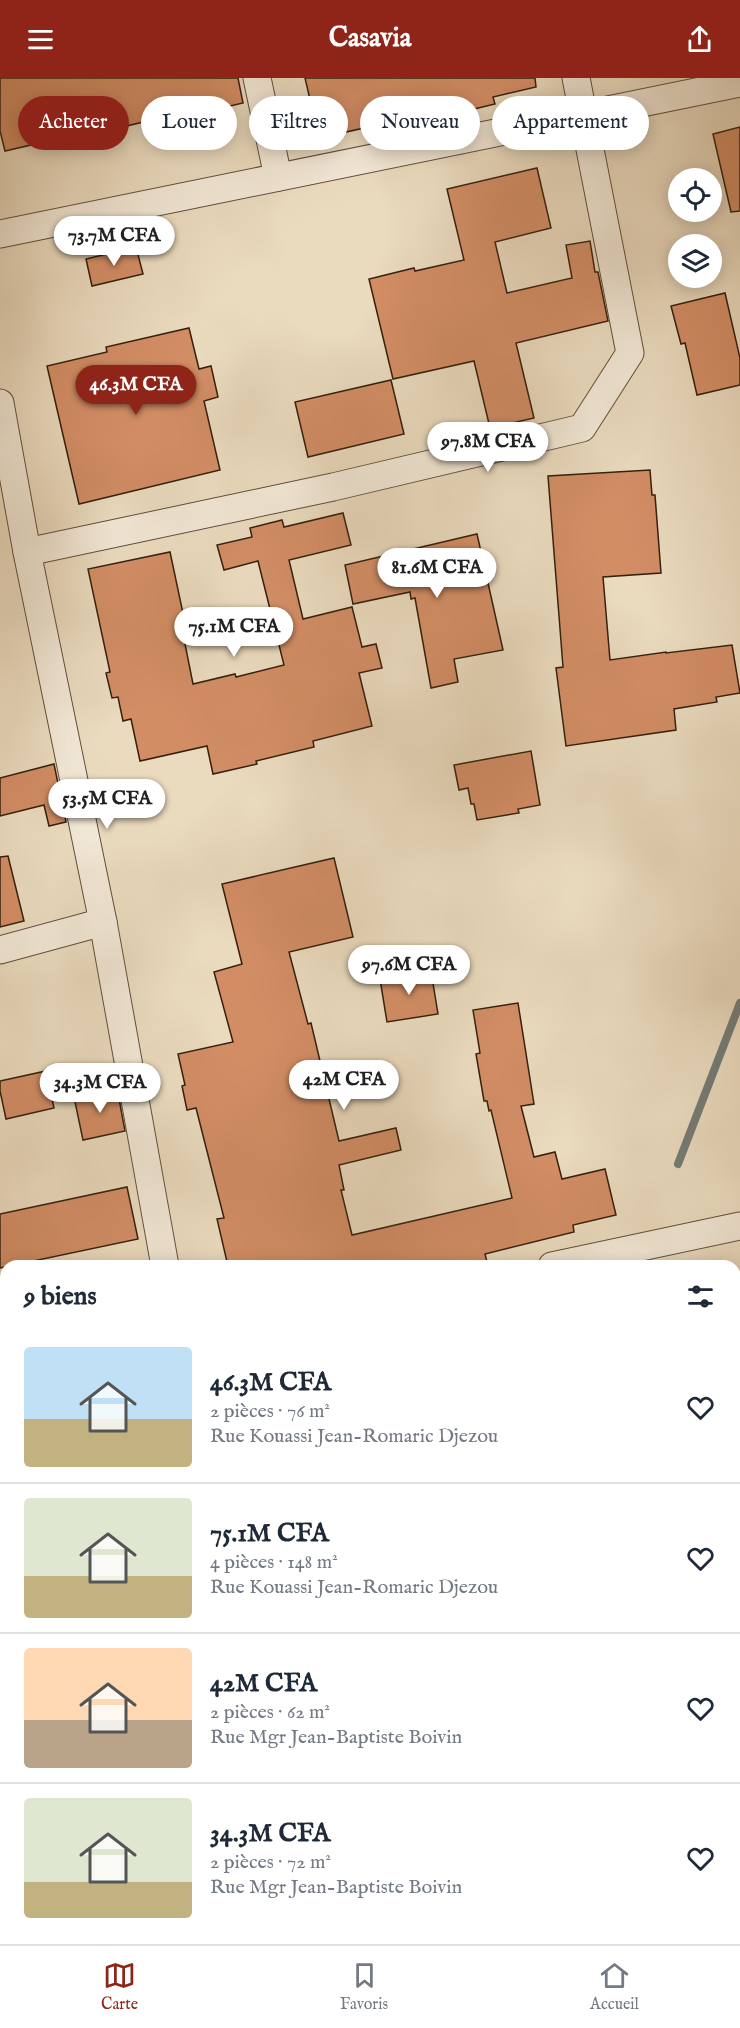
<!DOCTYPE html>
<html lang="fr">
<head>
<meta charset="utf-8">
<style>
	body { margin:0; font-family:"IM FELL English",serif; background:#f6f6f7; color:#1f2937; height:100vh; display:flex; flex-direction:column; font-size:22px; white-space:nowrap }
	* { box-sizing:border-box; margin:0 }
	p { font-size:20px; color:#747a83 }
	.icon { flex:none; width:33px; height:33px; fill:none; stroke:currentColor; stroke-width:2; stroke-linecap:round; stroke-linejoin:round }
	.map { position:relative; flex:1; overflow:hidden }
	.panel { position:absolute; left:0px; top:1182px; width:741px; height:684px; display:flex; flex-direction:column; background:#fff; border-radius:18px 18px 0 0; box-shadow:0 3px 15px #0003 }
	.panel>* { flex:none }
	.guide { position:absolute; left:18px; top:18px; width:705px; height:54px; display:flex; gap:12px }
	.fabs { position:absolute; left:668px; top:90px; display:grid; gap:12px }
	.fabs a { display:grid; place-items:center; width:54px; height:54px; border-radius:50%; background:#fff; box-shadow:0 3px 15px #0003; font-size:30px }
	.price { position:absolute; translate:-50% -51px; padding:0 14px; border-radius:21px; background:#fff; color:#222; font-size:20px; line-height:39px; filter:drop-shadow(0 2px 3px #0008) }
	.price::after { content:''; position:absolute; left:50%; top:36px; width:18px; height:14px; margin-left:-9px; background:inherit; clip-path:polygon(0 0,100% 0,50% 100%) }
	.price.selected { background:#8f2418; color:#fff }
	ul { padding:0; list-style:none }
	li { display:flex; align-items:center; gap:18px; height:150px; padding:0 24px }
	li+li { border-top:2px solid #e0e1e3 }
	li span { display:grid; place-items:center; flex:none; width:168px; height:120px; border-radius:6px; color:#555 }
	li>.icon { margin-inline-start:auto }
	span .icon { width:72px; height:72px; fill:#fffc; stroke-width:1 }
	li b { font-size:26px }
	h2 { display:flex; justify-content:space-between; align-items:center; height:72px; padding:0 24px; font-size:26px }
	.pill { padding:0 21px; border-radius:27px; background:#fff; box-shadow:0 3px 15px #0003; font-size:21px; line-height:54px }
	.pill.selected { background:#8f2418; color:#fff }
	header { display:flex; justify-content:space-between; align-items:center; height:78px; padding:0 24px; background:#8f2418; color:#fff; font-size:27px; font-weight:700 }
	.dock { display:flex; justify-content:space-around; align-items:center; height:84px; border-top:2px solid #e0e1e3; background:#fff; font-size:16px; color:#747a83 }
	.dock a { display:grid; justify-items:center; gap:3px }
	.dock .selected { color:#8f2418 }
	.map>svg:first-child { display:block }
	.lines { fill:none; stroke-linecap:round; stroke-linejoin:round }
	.stream { stroke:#737b76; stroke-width:8 }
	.building { fill:#d28d65; stroke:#34200d; stroke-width:1.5 }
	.minor-casing { stroke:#624e39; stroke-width:29 }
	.minor { stroke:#f1e7d5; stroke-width:27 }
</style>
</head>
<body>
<header><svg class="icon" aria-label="menu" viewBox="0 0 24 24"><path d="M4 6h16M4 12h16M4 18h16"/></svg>Casavia<svg class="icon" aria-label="share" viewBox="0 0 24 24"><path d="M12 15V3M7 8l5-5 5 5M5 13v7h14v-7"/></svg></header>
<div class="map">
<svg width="740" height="1866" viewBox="0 0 740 1866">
	<rect width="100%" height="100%" fill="#eadabe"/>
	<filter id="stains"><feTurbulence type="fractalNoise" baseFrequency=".00333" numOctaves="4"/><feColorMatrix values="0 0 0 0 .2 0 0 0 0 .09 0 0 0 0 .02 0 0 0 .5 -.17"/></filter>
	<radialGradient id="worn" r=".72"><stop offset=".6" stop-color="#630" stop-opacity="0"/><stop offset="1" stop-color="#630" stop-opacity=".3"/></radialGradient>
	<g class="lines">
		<path class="stream" d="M678,1086l62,-161"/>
	</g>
	<g class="building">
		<path d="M0,0h238l5,25 -73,17 -1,-4 -85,20 -1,-3 -78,18 -5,-20z"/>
		<path d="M305,0h230l1,9 -43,10 2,7 -50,12 -1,-4 -53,13v-3l-72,16z"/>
		<path d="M740,49v84l-9,1 -18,-78z"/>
		<path d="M537,90l14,60 -56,14 12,51 65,-15 -6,-33 24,-4 5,31h3l10,49 -92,22 18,75 -44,10 -16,-67 -81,18 -24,-100 45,-11 1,3 49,-11 -17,-71z"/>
		<path d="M136,169l7,27 -51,12 -6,-27z"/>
		<path d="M725,215l15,65v27l-43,10 -12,-52 -4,1 -10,-38z"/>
		<path d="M189,250l10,41 12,-3 7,31 -14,4 16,69 -141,34 -32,-138 60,-14 -1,-5z"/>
		<path d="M391,302l13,54 -96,23 -13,-55z"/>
		<path d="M650,392l2,25h3l6,78 -58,4 7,83 56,-8v1l66,-8 8,48 -24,4 1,5 -43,7 2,21 -110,16 -10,-78 7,-1 -15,-191z"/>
		<path d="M343,435l8,32 -62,15 14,59 49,-12 10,40 14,-3 6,24 -23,5 13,53 -59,15 1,6 -58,14 1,3 -44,10 -6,-28 -67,15 -9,-42 -8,2 -5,-24 -6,1 -6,-25 4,-1 -22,-103 82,-17 14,66 -4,1 13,65 42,-10 1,3 48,-12 -26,-104 -34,9 -7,-25 35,-8 -2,-9 32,-8 2,7z"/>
		<path d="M477,456l26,116 -49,9 4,23 -27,6 -16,-90 -4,1 -1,-7 -57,12 -8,-39z"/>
		<path d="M531,673l9,54 -22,4 1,4 -42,7 -3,-16h-3l-3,-16 -9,2 -5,-25z"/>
		<path d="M54,686l12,58 -17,4 -5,-21 -44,11v-38z"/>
		<path d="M8,778l16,65 -24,6v-70z"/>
		<path d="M334,780l19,79 -64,15 19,72 3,-1 28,118 57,-13 5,22 -62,15 5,25h-3l11,45 160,-37 -21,-88 -2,1 -2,-10h-3l-8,-47 4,-1 -7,-43 45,-7 16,101 -13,2 13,51 21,-5 7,27 43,-10 11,46 -43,10 1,7 -89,22 3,12h-260l-11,-47 7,-1 -28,-110 -9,2 -5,-24 3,-1 -7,-31 55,-12 -19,-70 28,-8 -20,-80z"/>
		<path d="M431,893l7,43 -51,8 -7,-43z"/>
		<path d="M46,993l8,37 -48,11 -6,-28v-10z"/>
		<path d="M117,1010l8,43 -42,9 -9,-43z"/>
		<path d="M127,1109l11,52 -138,29v-54z"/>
	</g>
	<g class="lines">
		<defs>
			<g id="minor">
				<path d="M257,0l21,99"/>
				<path d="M0,156l740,-151"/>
				<path d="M0,325l27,149 76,370 62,344"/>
				<path d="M27,474l306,-65 249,-59 48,-75 -54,-275"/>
				<path d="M0,872l103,-28"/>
				<path d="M552,1188l188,-40"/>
				<path d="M0,1411l6,-1"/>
				<path d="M735,1456l5,-1"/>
				<path d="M0,1689l6,-2"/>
				<path d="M735,1692l5,25"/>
				<path d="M735,1770l5,-1"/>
				<path d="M297,1860l2,6"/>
				<path d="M333,1866l25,-6"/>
			</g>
		</defs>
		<use href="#minor" class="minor-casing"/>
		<use href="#minor" class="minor"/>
	</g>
	<rect width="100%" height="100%" filter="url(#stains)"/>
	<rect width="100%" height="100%" fill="url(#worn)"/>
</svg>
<div class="fabs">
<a><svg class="icon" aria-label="locate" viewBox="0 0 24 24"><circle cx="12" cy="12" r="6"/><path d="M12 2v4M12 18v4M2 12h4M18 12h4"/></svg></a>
<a><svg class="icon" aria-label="layers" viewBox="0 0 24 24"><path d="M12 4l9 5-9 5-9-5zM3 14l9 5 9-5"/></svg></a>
</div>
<b class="price" style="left:114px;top:189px">73.7M CFA</b>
<b class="price selected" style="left:136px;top:338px">46.3M CFA</b>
<b class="price" style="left:488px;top:395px">97.8M CFA</b>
<b class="price" style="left:437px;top:521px">81.6M CFA</b>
<b class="price" style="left:234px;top:580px">75.1M CFA</b>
<b class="price" style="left:107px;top:752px">53.5M CFA</b>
<b class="price" style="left:409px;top:918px">97.6M CFA</b>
<b class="price" style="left:344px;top:1033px">42M CFA</b>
<b class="price" style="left:100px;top:1036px">34.3M CFA</b>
<div class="guide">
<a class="pill selected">Acheter</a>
<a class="pill">Louer</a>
<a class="pill">Filtres</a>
<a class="pill">Nouveau</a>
<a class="pill">Appartement</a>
</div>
<section class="panel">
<h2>9 biens<svg class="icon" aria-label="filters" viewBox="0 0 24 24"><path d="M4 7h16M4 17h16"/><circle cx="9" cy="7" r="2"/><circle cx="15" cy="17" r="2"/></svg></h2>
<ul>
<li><span style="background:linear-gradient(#bfe0f5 60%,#c2b280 0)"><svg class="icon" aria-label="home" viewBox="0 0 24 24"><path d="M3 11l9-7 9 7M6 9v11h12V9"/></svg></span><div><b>46.3M CFA</b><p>2 pièces · 76 m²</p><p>Rue Kouassi Jean-Romaric Djezou</p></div><svg class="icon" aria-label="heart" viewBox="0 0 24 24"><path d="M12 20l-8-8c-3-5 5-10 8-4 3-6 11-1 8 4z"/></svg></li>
<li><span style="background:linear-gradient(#dfe7d0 65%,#c2b280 0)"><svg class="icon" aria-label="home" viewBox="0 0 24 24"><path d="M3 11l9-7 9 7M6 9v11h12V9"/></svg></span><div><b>75.1M CFA</b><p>4 pièces · 148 m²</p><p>Rue Kouassi Jean-Romaric Djezou</p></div><svg class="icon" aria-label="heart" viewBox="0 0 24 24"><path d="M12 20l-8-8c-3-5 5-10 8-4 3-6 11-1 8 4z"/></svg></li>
<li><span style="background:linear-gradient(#ffd9b3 60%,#b9a48a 0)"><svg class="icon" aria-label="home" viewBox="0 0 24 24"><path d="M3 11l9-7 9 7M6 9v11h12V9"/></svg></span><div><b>42M CFA</b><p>2 pièces · 62 m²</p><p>Rue Mgr Jean-Baptiste Boivin</p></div><svg class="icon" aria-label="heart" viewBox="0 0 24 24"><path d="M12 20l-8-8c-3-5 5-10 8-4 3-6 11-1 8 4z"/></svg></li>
<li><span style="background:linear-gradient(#dfe7d0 70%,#c2b280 0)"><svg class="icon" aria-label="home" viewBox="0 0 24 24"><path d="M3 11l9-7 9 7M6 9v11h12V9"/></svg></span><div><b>34.3M CFA</b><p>2 pièces · 72 m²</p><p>Rue Mgr Jean-Baptiste Boivin</p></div><svg class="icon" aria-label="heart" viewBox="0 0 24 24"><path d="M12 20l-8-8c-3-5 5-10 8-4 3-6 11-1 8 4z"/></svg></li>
</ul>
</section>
</div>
<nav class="dock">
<a class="selected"><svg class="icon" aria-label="map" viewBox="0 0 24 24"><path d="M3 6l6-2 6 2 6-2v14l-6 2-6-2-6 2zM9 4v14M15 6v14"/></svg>Carte</a>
<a><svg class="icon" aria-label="saved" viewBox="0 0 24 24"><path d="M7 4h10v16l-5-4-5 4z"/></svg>Favoris</a>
<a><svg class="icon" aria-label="home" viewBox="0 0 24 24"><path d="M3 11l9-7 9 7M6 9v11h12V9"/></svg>Accueil</a>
</nav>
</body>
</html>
